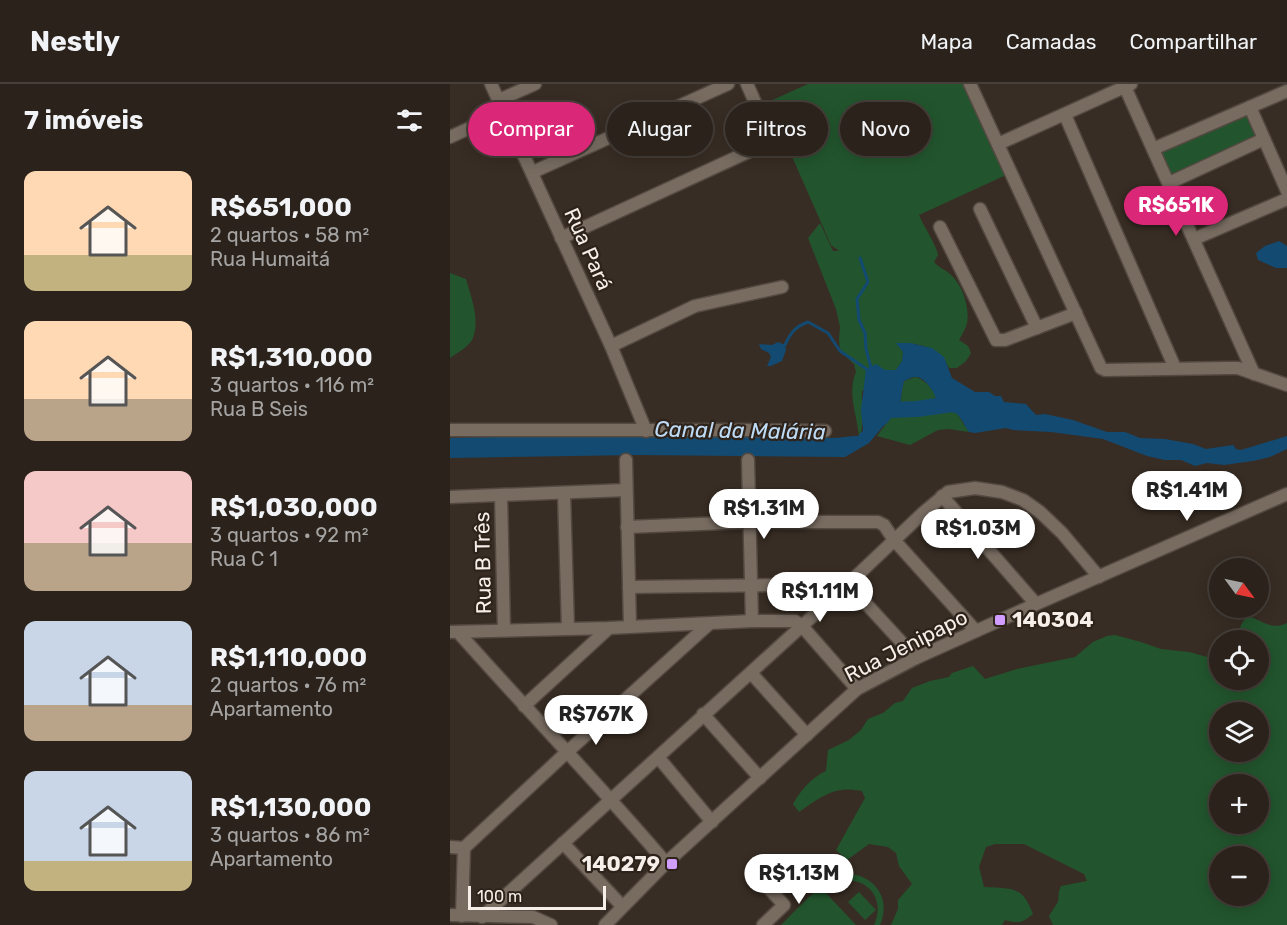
<!DOCTYPE html>
<html lang="pt">
<head>
<meta charset="utf-8">
<style>
	body { margin:0; font-family:Rubik,sans-serif; background:#362f28; color:#f1f3f6; height:100vh; display:flex; flex-direction:column; font-size:22px; white-space:nowrap }
	* { box-sizing:border-box; margin:0 }
	p { font-size:20px; color:#a5a4a3 }
	.icon { flex:none; width:33px; height:33px; fill:none; stroke:currentColor; stroke-width:2; stroke-linecap:round; stroke-linejoin:round }
	.map { position:relative; flex:1; overflow:hidden }
	.sheet { display:flex; flex-direction:column; background:#2a221b; width:450px }
	.sheet>* { flex:none }
	.guide { position:absolute; left:18px; top:18px; width:570px; height:54px; display:flex; gap:12px }
	.needle { width:39px; rotate:123deg }
	.controls { position:absolute; left:759px; top:474px; display:grid; gap:12px }
	.controls a { display:grid; place-items:center; width:60px; height:60px; border-radius:50%; background:#2a221b; box-shadow:0 3px 15px #0003,0 0 0 2px #463f3a; font-size:30px }
	.scale { position:absolute; left:18px; bottom:15px; width:138px; box-sizing:border-box; padding-left:6px; border:3px solid #f6eee8; border-top:0; font-size:16px; line-height:21px; white-space:nowrap; color:#f6eee8; -webkit-text-stroke:4px #2e231a; paint-order:stroke }
	.price { position:absolute; translate:-50% -51px; padding:0 14px; border-radius:21px; background:#fff; color:#222; font-size:20px; line-height:39px; filter:drop-shadow(0 2px 3px #0008) }
	.price::after { content:''; position:absolute; left:50%; top:36px; width:18px; height:14px; margin-left:-9px; background:inherit; clip-path:polygon(0 0,100% 0,50% 100%) }
	.price.active { background:#db2777; color:#fff }
	ul { padding:0; list-style:none }
	li { display:flex; align-items:center; gap:18px; height:150px; padding:0 24px }
	li span { display:grid; place-items:center; flex:none; width:168px; height:120px; border-radius:12px; color:#555 }
	li>.icon { margin-inline-start:auto }
	span .icon { width:72px; height:72px; fill:#fffc; stroke-width:1 }
	li b { font-size:26px }
	h2 { display:flex; justify-content:space-between; align-items:center; height:72px; padding:0 24px; font-size:26px }
	.chip { padding:0 21px; border-radius:27px; background:#2a221b; box-shadow:0 3px 15px #0003,0 0 0 2px #463f3a; font-size:21px; line-height:54px }
	.chip.active { background:#db2777; color:#fff }
	header { display:flex; align-items:center; gap:36px; box-sizing:border-box; height:84px; padding:0 30px; background:#2a221b; border-bottom:2px solid #463f3a }
	header strong { font-size:28px }
	nav { display:flex; gap:33px; margin-inline-start:auto; font-size:21px }
	main { display:flex; flex:1; min-height:0 }
	.map>svg:first-child { display:block }
	.green { fill:#22552d; fill-rule:evenodd }
	.water { fill:#134a72 }
	.lines { fill:none; stroke-linecap:round; stroke-linejoin:round }
	.stream { stroke:#134a72; stroke-width:3 }
	.river { stroke:#134a72; stroke-width:16 }
	.minor-casing { stroke:#534941; stroke-width:15 }
	.minor { stroke:#786c61; stroke-width:12 }
	.poi-dot { fill:#d19dfe; stroke:#2e231a; stroke-width:2 }
	.labels { text-anchor:middle; stroke-width:4.5; stroke-linejoin:round; paint-order:stroke }
	.street-label { font-size:21px; fill:#f6eee8; stroke:#2e231a }
	.poi-label { font-size:21px; font-weight:bold; fill:#f6eee8; stroke:#2e231a; text-anchor:start }
	.water-label { font-size:22px; font-style:italic; fill:#bfdcf6; stroke:#2e231a }
</style>
</head>
<body>
<header>
<strong>Nestly</strong>
<nav><a>Mapa</a><a>Camadas</a><a>Compartilhar</a></nav>
</header>
<main>
<section class="sheet">
<h2>7 imóveis<svg class="icon" aria-label="filters" viewBox="0 0 24 24"><path d="M4 7h16M4 17h16"/><circle cx="9" cy="7" r="2"/><circle cx="15" cy="17" r="2"/></svg></h2>
<ul>
<li><span style="background:linear-gradient(#ffd9b3 70%,#c2b280 0)"><svg class="icon" aria-label="home" viewBox="0 0 24 24"><path d="M3 11l9-7 9 7M6 9v11h12V9"/></svg></span><div><b>R$651,000</b><p>2 quartos · 58 m²</p><p>Rua Humaitá</p></div></li>
<li><span style="background:linear-gradient(#ffd9b3 65%,#b9a48a 0)"><svg class="icon" aria-label="home" viewBox="0 0 24 24"><path d="M3 11l9-7 9 7M6 9v11h12V9"/></svg></span><div><b>R$1,310,000</b><p>3 quartos · 116 m²</p><p>Rua B Seis</p></div></li>
<li><span style="background:linear-gradient(#f6c9c9 60%,#b9a48a 0)"><svg class="icon" aria-label="home" viewBox="0 0 24 24"><path d="M3 11l9-7 9 7M6 9v11h12V9"/></svg></span><div><b>R$1,030,000</b><p>3 quartos · 92 m²</p><p>Rua C 1</p></div></li>
<li><span style="background:linear-gradient(#c9d6e8 70%,#b9a48a 0)"><svg class="icon" aria-label="home" viewBox="0 0 24 24"><path d="M3 11l9-7 9 7M6 9v11h12V9"/></svg></span><div><b>R$1,110,000</b><p>2 quartos · 76 m²</p><p>Apartamento</p></div></li>
<li><span style="background:linear-gradient(#c9d6e8 75%,#c2b280 0)"><svg class="icon" aria-label="home" viewBox="0 0 24 24"><path d="M3 11l9-7 9 7M6 9v11h12V9"/></svg></span><div><b>R$1,130,000</b><p>3 quartos · 86 m²</p><p>Apartamento</p></div></li>
</ul>
</section>
<div class="map">
<svg width="837" height="841" viewBox="0 0 837 841">
	<rect width="100%" height="100%" fill="#382d24"/>
	<g class="green">
		<path d="M358,0h157l41,91 -87,40c5,12 17,29 19,40l-4,7c5,6 10,7 16,12 12,10 20,33 17,49 -1,5 -5,12 -8,17l9,6 3,7 -5,8 -9,7h-8c-9,-21 -31,-26 -52,-25l6,9 -1,9 -6,9h-11l-23,21c-1,11 3,38 -3,45 -2,-21 -12,-43 -3,-64l-2,-8 -14,-13 -1,-11 1,-13 -4,-18 -28,-71 12,-15 13,28h6l-8,-6 -63,-143z"/>
		<path d="M798,29l12,26 -89,41 -12,-28z"/>
		<path d="M0,189l16,6c5,18 15,42 6,61 -4,7 -15,13 -22,18z"/>
		<path d="M465,293c8,1 23,15 21,25 0,1 -5,8 -5,8l25,2 13,20 -20,-3 -11,1 -28,15 -33,-9 14,-19 6,-3c6,-14 3,-19 7,-33z"/>
		<path d="M797,532c15,4 25,15 40,7v302h-234l-4,-9 9,-14 1,-11 2,-5 26,-5 -3,-7 -60,-30h-29l-9,3 -7,20 5,20c28,2 38,-2 49,27 -11,9 -15,10 -28,6l-3,5h-111l7,-16v-9l14,-16 -13,-18 -3,-13 -8,-6 -19,-3 -22,16 -11,-10 29,-52 -3,-7c-28,-6 -41,6 -63,21l-6,-8c8,-14 18,-26 33,-33l2,-21 21,-10 12,-10 7,-11 15,-6 12,-10 8,-2 9,-13 18,-7 19,-4 3,-4 21,-7 12,13 32,-10 58,-12 18,-15 14,-6 8,-1 26,7 20,7 28,3 22,6 8,-6 1,28h38v-40h-25c6,-7 7,-16 14,-24zM770,628h38v40h-38zM770,700h38v40h-38zM770,772h38v40h-38z"/>
		<path d="M402,790c25,4 39,27 28,51h-6c16,-34 -22,-60 -49,-33l31,33h-75c18,-17 46,-52 71,-51z"/>
		<path d="M409,808l17,18 -11,10 -17,-18z"/>
	</g>
	<g class="water">
		<path d="M829,157l8,5v22h-11l-18,-8 -2,-7 9,-7z"/>
		<path d="M328,258l7,3 1,5 -4,11 -11,5h-4l4,-9 -2,-4 -8,-4 -2,-5 13,1z"/>
		<path d="M446,259h14l22,5 12,9 8,21 23,14h14l6,4h6l3,6 22,2 10,11 9,-1 28,6 34,12h18l15,6 25,1 28,5 13,5 27,-4 3,4 5,1 46,-14v13l-17,8 -17,4 -29,4 -17,-2 -12,3 -14,-6h-16l-18,-4 -44,-17 -52,-7 -38,-2 -7,-2 -31,5 -6,-1c-5,-7 -10,-21 -19,-21 -8,0 -12,2 -19,0 1,-3 4,-5 5,-8 2,-8 -11,-25 -19,-26 -4,-1 -10,3 -13,4 -4,15 -1,19 -8,33l-5,3 -22,26 -24,14 -208,-2 -187,3v-20c127,-3 254,-3 381,0 9,0 18,-2 27,-2l5,-6 -2,-20 5,-41 10,-5 9,6h11l6,-9 1,-9z"/>
	</g>
	<g class="lines">
		<g class="stream">
			<path d="M410,174l8,24 -11,17 2,21 6,13 1,16 5,19"/>
			<path d="M335,261c6,-13 10,-18 23,-23l20,11 12,18 28,19"/>
		</g>
		<path class="river" d="M431,334l6,-8 30,-1 35,-5 3,1"/>
		<defs>
			<g id="minor">
				<path d="M41,0l120,262 35,85"/>
				<path d="M520,0l131,284 4,2 123,-2h10l49,17"/>
				<path d="M675,3l129,287"/>
				<path d="M49,16l36,-16"/>
				<path d="M800,23l37,84"/>
				<path d="M615,31l110,253"/>
				<path d="M0,53l55,-25"/>
				<path d="M548,60l133,-60"/>
				<path d="M703,65l134,-58"/>
				<path d="M83,88l195,-88"/>
				<path d="M719,99l95,-44"/>
				<path d="M530,125l57,119"/>
				<path d="M490,143l56,113h9l71,-27"/>
				<path d="M111,154l211,-97 -25,-57"/>
				<path d="M744,155l93,-40"/>
				<path d="M161,262l84,-40 87,-19"/>
				<path d="M0,346h295l80,1"/>
				<path d="M176,376l4,166"/>
				<path d="M298,376l4,161"/>
				<path d="M114,409l4,136"/>
				<path d="M51,412l3,133"/>
				<path d="M492,412l94,108"/>
				<path d="M0,413l176,-7"/>
				<path d="M177,443l121,-5h130l6,3 10,15 82,91"/>
				<path d="M179,503l219,-3 68,74"/>
				<path d="M0,548l159,-4 143,-7h43l7,5 55,63"/>
				<path d="M8,548c69,78 141,152 208,231"/>
				<path d="M301,589l56,62"/>
				<path d="M74,622l85,-78"/>
				<path d="M253,630l57,64"/>
				<path d="M208,673l54,65"/>
				<path d="M113,759l59,63"/>
				<path d="M0,763l14,1"/>
				<path d="M14,764l102,-95 143,-129"/>
				<path d="M0,831l83,2 18,8"/>
				<path d="M12,832l2,-68"/>
				<path d="M32,833l366,-333 76,-72 24,-20 27,-4 27,4 21,8 17,12 22,21 37,44"/>
				<path d="M155,841l61,-62 191,-174 59,-31 120,-54 251,-110"/>
				<path d="M313,841l21,-20 -20,-22"/>
			</g>
		</defs>
		<use href="#minor" class="minor-casing"/>
		<use href="#minor" class="minor"/>
	</g>
	<g class="poi-dot">
		<rect x="544" y="530" width="12" height="12" rx="3"/>
		<rect x="216" y="774" width="12" height="12" rx="3"/>
	</g>
	<g class="labels">
		<g class="street-label">
			<text transform="translate(138 165) rotate(66)" y="7">Rua Pará</text>
			<text transform="translate(33 479) rotate(-91)" y="7">Rua B Três</text>
			<text transform="translate(456 562) rotate(-27)" y="7">Rua Jenipapo</text>
		</g>
		<g class="poi-label">
			<text x="562" y="543">140304</text>
			<text x="210" y="787" text-anchor="end">140279</text>
		</g>
		<g class="water-label">
			<text transform="translate(290 346) rotate(1)" y="8">Canal da Malária</text>
		</g>
	</g>
</svg>
<div class="controls">
<a><svg class="needle" viewBox="-14 -14 28 28"><path d="M0-13l5 13h-10z" fill="#e53935"/><path d="M0 13l5-13h-10z" fill="#a5a4a3"/></svg></a>
<a><svg class="icon" aria-label="locate" viewBox="0 0 24 24"><circle cx="12" cy="12" r="6"/><path d="M12 2v4M12 18v4M2 12h4M18 12h4"/></svg></a>
<a><svg class="icon" aria-label="layers" viewBox="0 0 24 24"><path d="M12 4l9 5-9 5-9-5zM3 14l9 5 9-5"/></svg></a>
<a>+</a>
<a>−</a>
</div>
<div class="scale">100 m</div>
<b class="price active" style="left:726px;top:153px">R$651K</b>
<b class="price" style="left:737px;top:438px">R$1.41M</b>
<b class="price" style="left:314px;top:456px">R$1.31M</b>
<b class="price" style="left:528px;top:476px">R$1.03M</b>
<b class="price" style="left:370px;top:539px">R$1.11M</b>
<b class="price" style="left:146px;top:662px">R$767K</b>
<b class="price" style="left:349px;top:821px">R$1.13M</b>
<div class="guide">
<a class="chip active">Comprar</a>
<a class="chip">Alugar</a>
<a class="chip">Filtros</a>
<a class="chip">Novo</a>
</div>
</div>
</main>
</body>
</html>
